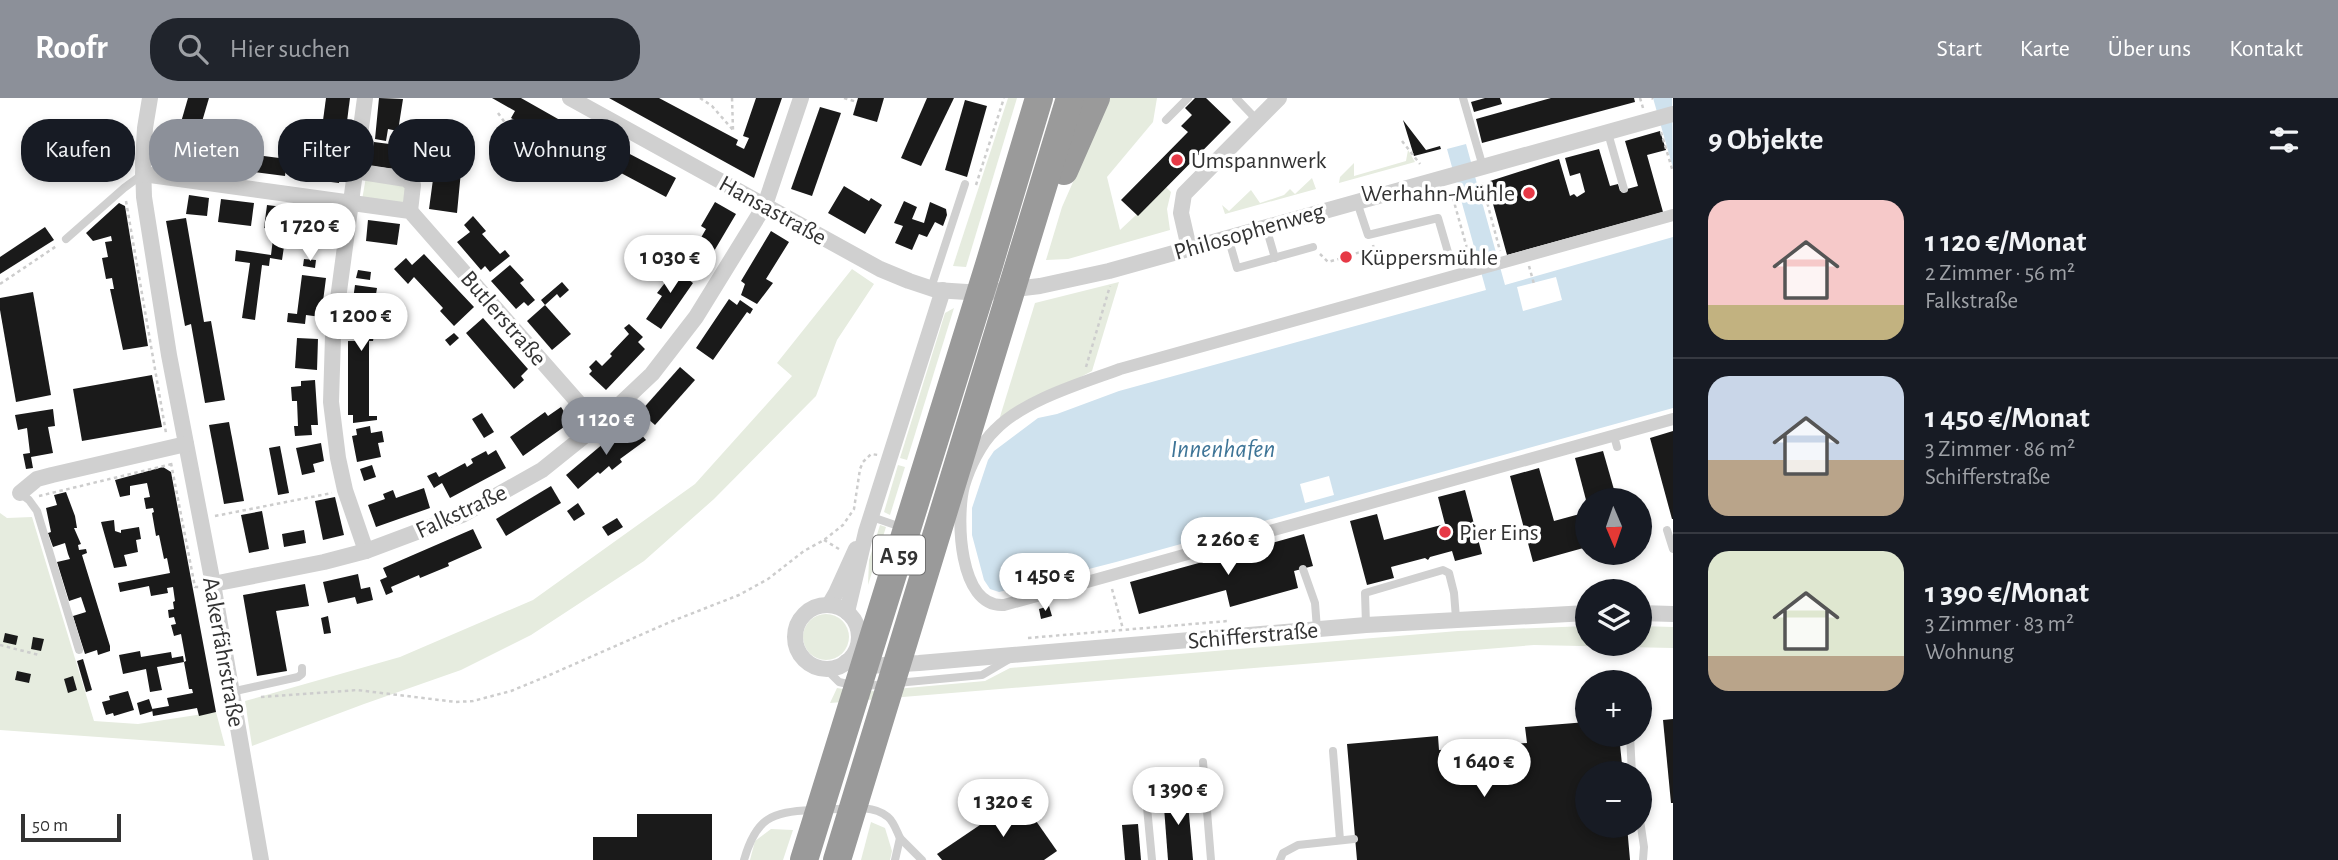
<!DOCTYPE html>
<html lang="de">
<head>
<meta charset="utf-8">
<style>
	body { margin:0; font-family:"Alegreya Sans",sans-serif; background:#20242c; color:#f1f3f6; height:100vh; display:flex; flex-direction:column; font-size:26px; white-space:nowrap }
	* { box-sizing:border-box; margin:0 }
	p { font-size:23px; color:#9ea1a6 }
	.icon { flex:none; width:38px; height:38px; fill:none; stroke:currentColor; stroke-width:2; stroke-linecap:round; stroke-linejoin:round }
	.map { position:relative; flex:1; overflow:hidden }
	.panel { display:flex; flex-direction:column; background:#171b24; width:665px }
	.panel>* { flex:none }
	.guide { position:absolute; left:21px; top:21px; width:665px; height:63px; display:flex; gap:14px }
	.needle { width:46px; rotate:178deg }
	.controls { position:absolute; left:1575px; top:390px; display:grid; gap:14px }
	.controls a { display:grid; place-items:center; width:77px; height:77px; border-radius:50%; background:#171b24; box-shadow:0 4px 10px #0003; font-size:35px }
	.scale { position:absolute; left:21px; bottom:18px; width:100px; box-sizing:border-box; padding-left:7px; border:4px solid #333; border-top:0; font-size:19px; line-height:24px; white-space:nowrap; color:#333; -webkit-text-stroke:5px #fff; paint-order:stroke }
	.price { position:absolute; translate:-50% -60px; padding:0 16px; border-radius:24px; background:#fff; color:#222; font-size:23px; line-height:46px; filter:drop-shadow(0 2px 4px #0008) }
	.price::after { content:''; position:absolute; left:50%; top:42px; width:21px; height:16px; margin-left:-10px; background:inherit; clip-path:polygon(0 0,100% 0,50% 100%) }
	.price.selected { background:#8c9099; color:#fff }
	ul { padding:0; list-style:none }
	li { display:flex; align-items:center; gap:21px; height:175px; padding:0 35px }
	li+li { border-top:2px solid #363941 }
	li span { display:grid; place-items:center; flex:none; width:196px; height:140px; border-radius:21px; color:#555 }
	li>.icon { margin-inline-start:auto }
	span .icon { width:84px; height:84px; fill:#fffc; stroke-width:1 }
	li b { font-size:30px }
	h2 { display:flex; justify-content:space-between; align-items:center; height:84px; padding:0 35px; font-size:30px }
	.tag { padding:0 24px; border-radius:28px; background:#171b24; box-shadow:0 4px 10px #0003; font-size:24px; line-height:63px }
	.tag.selected { background:#8c9099; color:#fff }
	header { display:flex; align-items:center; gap:42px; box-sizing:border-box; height:98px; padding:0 35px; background:#8c9099; color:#fff }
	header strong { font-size:33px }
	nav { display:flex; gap:38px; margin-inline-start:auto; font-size:24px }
	.search { width:490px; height:63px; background:#20242c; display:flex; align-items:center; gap:18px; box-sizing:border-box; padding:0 24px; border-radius:28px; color:#9ea1a6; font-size:26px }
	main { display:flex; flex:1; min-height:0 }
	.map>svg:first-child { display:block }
	.green { fill:#e6ecdf }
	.water { fill:#cfe2ee }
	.pier { fill:#fff }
	.building { fill:#1a1a1a }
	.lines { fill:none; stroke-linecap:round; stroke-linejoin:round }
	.path { stroke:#cdcdcd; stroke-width:2.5; stroke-dasharray:3.5 3.5; stroke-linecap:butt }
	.service { stroke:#d0d0d0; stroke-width:8 }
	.pedestrian { stroke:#d0d0d0; stroke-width:12 }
	.minor { stroke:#d0d0d0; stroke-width:16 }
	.motorway { stroke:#9a9a9a; stroke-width:28 }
	.poi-dot { fill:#e63946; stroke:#fff; stroke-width:2.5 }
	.labels { text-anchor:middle; stroke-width:7; stroke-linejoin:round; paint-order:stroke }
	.shield { fill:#fff; stroke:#707070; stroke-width:2 }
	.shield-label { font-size:23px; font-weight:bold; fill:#333 }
	.poi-label { font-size:24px; fill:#333; stroke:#fff; text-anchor:start }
	.street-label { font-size:24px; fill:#333; stroke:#fff }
	.water-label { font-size:26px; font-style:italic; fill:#3f7597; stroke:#fff }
</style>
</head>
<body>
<header>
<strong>Roofr</strong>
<div class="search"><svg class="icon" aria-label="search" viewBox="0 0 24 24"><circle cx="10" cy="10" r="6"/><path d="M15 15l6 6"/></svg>Hier suchen</div>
<nav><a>Start</a><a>Karte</a><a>Über uns</a><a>Kontakt</a></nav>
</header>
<main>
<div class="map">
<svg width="1673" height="762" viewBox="0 0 1673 762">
	<rect width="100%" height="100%" fill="#fff"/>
	<g class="green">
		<path d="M1008,0h9l-51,169 -13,-1z"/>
		<path d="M1110,0h47l-4,24 -46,55 13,53 46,-43 5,5 -4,17 3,21 -102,29 -22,1 16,-53z"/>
		<path d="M1408,52l7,12 -76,21 1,-6 14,-14v13l52,-15z"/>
		<path d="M366,79l40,8 -3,20 -41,-5z"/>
		<path d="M1312,80l4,11 -91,25 -3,-9 7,6 22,-21 9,13 24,-8 6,-6 5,5z"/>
		<path d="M852,171l22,15 -37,56 -21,56 -102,103 -70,62 -113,74 -70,35 -97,34 -112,42 -7,-45 155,-44 133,-57 162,-116 97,-108 -15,-13z"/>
		<path d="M1119,184l-27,89 -93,49 36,-117z"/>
		<path d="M954,210l-47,152 -7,-2 45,-145z"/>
		<path d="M898,367l7,2 -15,48 -6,-3z"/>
		<path d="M0,415l7,5 25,-1 62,204 44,3 78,-12 9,34 -225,-16z"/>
		<path d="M880,427l6,2 -18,58 1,-25z"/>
		<circle cx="826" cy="539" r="23"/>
		<path d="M1587,528v18h53v-18l33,1v21l-139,-3 -704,58 7,-15 25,4 123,-11 25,-13 448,-37z"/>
		<path d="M871,724l14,6 7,23 -2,9h-29z"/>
		<path d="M771,731l22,1 -10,30h-33l5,-19z"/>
	</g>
	<g class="water">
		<path d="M1653,0h19l1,70z"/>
		<path d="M1466,46l39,141 168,-48v171l-557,154 -117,30 -9,-3 -6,-9 -12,-45v-27l16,-48 6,-9 44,-33 19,-4 62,-23 367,-101 -39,-141z"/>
	</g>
	<g class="pier">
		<path d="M1556,179l6,23 -39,11 -6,-24z"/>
		<path d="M1329,378l5,19 -29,8 -5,-19z"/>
	</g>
	<g class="building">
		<path d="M188,0h21l-13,44 -19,-6z"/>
		<path d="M326,0h24l-11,85 -24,-3z"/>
		<path d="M379,0l24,1 -5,32 -10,-2 -2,12 -11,-2z"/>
		<path d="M492,0h29l60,34 2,-5 24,14 -11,19 -24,-13 -3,4 -58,-33 4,-7z"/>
		<path d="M609,0h50l79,42 -2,5 8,4 5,-11 -6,-2 13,-38h26l-28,80z"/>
		<path d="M858,0h26l-7,24 -24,-7z"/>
		<path d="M927,0h27l-33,68 -20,-8z"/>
		<path d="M1195,0h11l25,24 -93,94 -17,-16 67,-68 -7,-6 11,-11 -7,-7z"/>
		<path d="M1485,0h15l2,6 -28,8 -3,-10z"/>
		<path d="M1551,0h83l1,4 -153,41 -6,-24z"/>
		<path d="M965,2l22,6 -20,71 -22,-7z"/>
		<path d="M820,9l21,6 -29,83 -21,-7z"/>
		<path d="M1403,22l23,30 14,-4 1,3 -27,7z"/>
		<path d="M1660,33l6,19 -19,5 16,57 -156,43 -20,-73 72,-23 11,37 4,-2 3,3 8,-5 -5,-19 -10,3 -5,-18 34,-9 11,37 8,-2 2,7 18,-5 -13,-45z"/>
		<path d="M374,44l46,6 -3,24 -46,-6z"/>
		<path d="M196,48l21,2 -2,18 -21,-2z"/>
		<path d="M614,52l8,4 2,-3 52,27 -10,19 -60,-32z"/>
		<path d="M256,57l31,4 -2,17 -31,-4z"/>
		<path d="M444,71l17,2 -4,42 -28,-4 5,-37 9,1z"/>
		<path d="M844,88l25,15 2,-3 11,7 -17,29 -37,-21z"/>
		<path d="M189,97l20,3 -2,18 -21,-2z"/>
		<path d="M221,101l33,4 -3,23 -33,-4z"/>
		<path d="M904,103l13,6 -5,12 12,4 6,-21 16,7 1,6 -4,11 -8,-4 -8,15 -8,-3 -7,16 -17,-7 8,-17 -9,-3z"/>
		<path d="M715,104l21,12 -29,49 -10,-5 -3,5 -11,-6 12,-19 4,3 7,-12 -5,-3z"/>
		<path d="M119,105l6,3 23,140 -25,4 -13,-61h4l-2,-11 -6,1 -4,-21 6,-1 -3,-15 7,-1 -1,-5 -18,5 -7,-8z"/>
		<path d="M267,107l32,4 -3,23 -32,-4z"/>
		<path d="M311,114l24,3 -4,24 -23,-4z"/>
		<path d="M473,118l13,15 -4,3 18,20 5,-4 5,6 -20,16 -5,-6 -4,4 -24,-28 13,-10 -6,-7z"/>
		<path d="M186,120l18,104 7,-1 14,79 -20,3 -14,-79 -6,2 -19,-105z"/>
		<path d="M368,122l32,4 -3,21 -31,-4z"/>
		<path d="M45,129l9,13 -54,34v-17z"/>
		<path d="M771,133l18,11 -23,37 7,4 -16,21 -16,-9 4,-11 -4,-3z"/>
		<path d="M273,141l12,1 -3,20 -12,-2 -1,8 -7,-1 -7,55 -13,-2 8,-55 -15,-2 1,-11 35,5z"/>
		<path d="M1348,153l3,9 -8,2 -3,-9z"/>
		<path d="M424,156l50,53 -20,19 -14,-15 3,-3 -29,-31 -6,7 -14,-15 12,-11 6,7z"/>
		<path d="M675,160l11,7 -6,8 13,10 -32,46 -15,-10 16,-23 -5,-3 18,-23 -6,-4z"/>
		<path d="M304,161l12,1 -1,8 -12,-2z"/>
		<path d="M510,167l14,15 -4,3 15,17 -7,6 -4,-4 -8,7 -25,-28z"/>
		<path d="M358,172l13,2 -1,8 -14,-2z"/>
		<path d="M302,177l24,3 -5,39 -15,-2 -1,9 -18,-2 1,-9 9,1z"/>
		<path d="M562,184l7,8 -9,8 -3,-4 -12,11 -4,-5z"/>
		<path d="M355,187l22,3 -3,19h4l-2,17 -3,17h-4v75h8v4l-24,3v-8h-5v-74h8l1,-19 -7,-1z"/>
		<path d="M33,194l18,103 -35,7 -16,-92v-12z"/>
		<path d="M729,201l8,6 3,-5 13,9 -3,5 -3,-2 -34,48 -17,-12z"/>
		<path d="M545,207l26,29 -19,16 -25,-29z"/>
		<path d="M483,220l45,51 -7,7 3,4 -10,9 -48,-56z"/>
		<path d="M629,226l14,13 -5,5 7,7 -39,41 -17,-16 3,-3 -3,-4 7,-7 6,6 10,-10 -2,-2 19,-20 -5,-6z"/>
		<path d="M454,235l5,5 -9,8 -5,-6z"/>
		<path d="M297,240l21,1 -1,31 -22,-2z"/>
		<path d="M680,269l15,13 -40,45 -15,-13z"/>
		<path d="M152,277l10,52 -80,14 -9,-52z"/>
		<path d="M315,282l3,45h-7l1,10 -17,1 -1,-10h4l-1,-25h-5l-1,-14 10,-1v-5z"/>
		<path d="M561,309l10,15 -48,34 -13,-19 35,-25 3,4z"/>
		<path d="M53,311l2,17 -7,1 5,26 -22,4 2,11 -7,1 -3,-15 7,-1 -3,-25 -9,2 -3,-15z"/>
		<path d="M482,315l12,19 -10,6 -12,-19z"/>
		<path d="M229,324l15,79 -20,3 -15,-79z"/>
		<path d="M370,328l1,7 11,-2 2,11 -6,1 3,14 -24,5 -5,-26 5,-1 -1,-6z"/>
		<path d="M623,329l9,9 6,-5 8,9 -26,19 2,3 -10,8 -3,-4 -9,8 -2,-2 -20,17 -12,-14z"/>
		<path d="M1673,333v88h-1l-22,-81z"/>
		<path d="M321,345l3,18 -11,3 2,8 -13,3 -6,-27z"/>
		<path d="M280,348l9,47 -11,2 -9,-47z"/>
		<path d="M496,352l10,18 -56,30 -8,-15 -8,5 -7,-12 9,-4 3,5 26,-14 2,4 6,-4 -2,-4 15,-8 2,4z"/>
		<path d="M1603,353l14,49h-31l-11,-42z"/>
		<path d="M372,367l4,12 -12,4 -4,-12z"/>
		<path d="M163,369l8,5 45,240 -17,4 -2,-8 -44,8 -1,-7 17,-3 -2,-8 26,-5 -1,-4h-3l-5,-27 -27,5 5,23 -12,2 -4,-23 -23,5 -4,-19 21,-4 1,6 30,-5 1,6 11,-2 1,6 2,-1 -5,-27 -7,2 -3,-11 5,-1 -2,-7 -5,1 -1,-8 6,-1 -1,-7 2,-1 -2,-14 -6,1 1,5 -17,3 -2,-10 -29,6 -2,-9 52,-10 -3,-15 -3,1 -5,-24 -3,1 -4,-23 2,-1 -1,-4 -7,1 -2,-11 6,-1 -3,-14 -17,3v9l-10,2 -5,-17z"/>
		<path d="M1539,370l15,53 33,-9v35l-54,15 -23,-86z"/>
		<path d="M551,388l10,17 -55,33 -10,-17z"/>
		<path d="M424,390l6,20 -54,19 -8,-22 17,-6 -2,-5 10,-4 3,8z"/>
		<path d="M1465,392l17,64 -27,7 -3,-10 -22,6 -2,3 -3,-2 -34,9 3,11 -27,7 -17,-64 27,-7 7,26 61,-16 -7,-27z"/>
		<path d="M66,394l9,24 2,12h-3l7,16 -3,1 1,5 7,-1 1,4 -5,2 28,91v5l-12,4 -1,-5 -12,4 -12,-38 13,-4 -5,-15 -12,4 -12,-39 13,-3 -2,-5 -3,-11 -12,4 -5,-14 3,-1 -5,-24 11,-3 -3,-10z"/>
		<path d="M335,399l9,38 -21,5 -8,-39z"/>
		<path d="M578,405l7,11 -11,7 -7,-10z"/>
		<path d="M262,413l7,38 -20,4 -8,-38z"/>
		<path d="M617,420l6,9 -15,9 -6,-9z"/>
		<path d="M114,422l1,11 6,2v-3l18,-3 2,12 -5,1 2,12 -14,3 3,11 -13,2 -13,-46z"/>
		<path d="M473,431l9,19 -34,15 1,3 -29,12 -1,-3 -28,12 2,5 -7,3 -6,-15 7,-3 -4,-9z"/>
		<path d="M304,432l2,13 -22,4 -2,-13z"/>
		<path d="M1304,436l9,32 -19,5 4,17 -68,19 -4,-17 -87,24 -9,-32z"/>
		<path d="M358,476l3,15 9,-2 3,13 -16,4 -2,-7 -27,6 -5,-21z"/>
		<path d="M305,486l4,22 -33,5 11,60 -30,5 -14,-81z"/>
		<path d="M1049,508l3,10 -11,3 -2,-10z"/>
		<path d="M328,518l3,17 -7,1 -3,-16z"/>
		<path d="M5,535l13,3 -2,9 -13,-3z"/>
		<path d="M33,539l11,2 -3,12 -10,-2z"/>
		<path d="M83,561l9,31 -6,2 -9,-31z"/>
		<path d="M17,573l14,3 -2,9 -14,-3z"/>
		<path d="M73,578l4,14 -9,3 -4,-14z"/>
		<path d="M128,593l6,19 -20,6 -1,-3 -7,2 -4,-13 8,-2 -1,-4z"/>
		<path d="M149,601l4,12 -13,4 -3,-12z"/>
		<path d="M1673,621v84h-2l-8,-83z"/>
		<path d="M1587,624v13h32l4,39h-36v52h40l3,34h-273l-10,-116 91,-8 1,14 88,-7 -2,-16z"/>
		<path d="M1187,694l6,68h-25l-5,-66z"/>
		<path d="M1020,700l37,53 -13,9h-102l-5,-6z"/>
		<path d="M637,716h75v46h-119v-23h44z"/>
		<path d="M1138,726l3,36h-16l-3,-35z"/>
	</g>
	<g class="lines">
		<g class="path">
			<path d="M700,0l12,8 21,24"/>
			<path d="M732,0l1,32"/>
			<path d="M844,0l13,4"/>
			<path d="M1640,0l3,10"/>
			<path d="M1652,0l1,1"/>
			<path d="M498,15l15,21 75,41 10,-6 17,-29"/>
			<path d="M1661,34l12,40"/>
			<path d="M1402,43l18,23"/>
			<path d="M124,76l5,-32"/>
			<path d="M1482,85l18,68"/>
			<path d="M976,87l28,-87"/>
			<path d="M1451,93l19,68"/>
			<path d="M126,103l40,232"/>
			<path d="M1320,156l8,8 14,-4"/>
			<path d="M1349,157l25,-6 -1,-4"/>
			<path d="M1529,168l5,18"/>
			<path d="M0,186l58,-39"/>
			<path d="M1086,269l24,-81"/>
			<path d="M171,365l24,124h4"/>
			<path d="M39,398l133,-32"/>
			<path d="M215,418l117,-23"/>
			<path d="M824,442l15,9"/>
			<path d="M1112,491l11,40"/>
			<path d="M1028,540l200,-17"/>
			<path d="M0,547l39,10"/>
			<path d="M261,599l96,-7 99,12 17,-1 38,-10 34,-14 125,-55 69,-27 29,-16 36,-28 20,-11 19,-15 11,-16 6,-40 3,-7 8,-8 7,1"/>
		</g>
		<g class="service">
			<path d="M1236,0l21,22"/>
			<path d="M1463,0l20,69"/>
			<path d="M1166,22l22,-22"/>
			<path d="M1608,35l16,56"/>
			<path d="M1357,104l11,33 70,-17 12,41"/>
			<path d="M1266,129l9,31"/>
			<path d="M1228,139l9,31 76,-21"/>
			<path d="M66,141l58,-51 19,-14"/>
			<path d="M931,190l34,-104"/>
			<path d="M1614,338l3,11"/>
			<path d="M20,395l9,7 8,11 42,139"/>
			<path d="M872,419l29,10"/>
			<path d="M1667,432l6,19"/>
			<path d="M1303,471l12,34 2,26"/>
			<path d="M1366,527l-1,-32 78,-23 6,3 5,20 2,25"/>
			<path d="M826,571l13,13 13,3"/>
			<path d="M865,588l117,-11 29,-17"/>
			<path d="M231,594l67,-15 4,-3v-6"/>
			<path d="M1630,637l2,39"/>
			<path d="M1333,653l7,89"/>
			<path d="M1203,664l8,98"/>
			<path d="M825,712c20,-1 47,-7 63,7 6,5 9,15 12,21l-5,22"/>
			<path d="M1640,722l4,27 -1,13"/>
			<path d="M900,740l22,22"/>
			<path d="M744,762c12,-42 27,-48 68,-50"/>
			<path d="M1152,762l-7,-74 34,-2"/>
			<path d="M1280,762l3,-7 15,-8 56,-6"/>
		</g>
		<path class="pedestrian" d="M1673,117l-553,154c-38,14 -96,31 -125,61 -14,13 -26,38 -31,56 -8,30 -6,122 40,119l669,-186"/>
		<g class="minor">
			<path d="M150,0l-5,30 -2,35 1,34 25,158 44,229 48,276"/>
			<path d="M365,0l-32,238 -2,66 7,56 7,32 21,61"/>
			<path d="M570,0l310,171 29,12 27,9 46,3 58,-7 69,-15 564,-157"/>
			<path d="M355,73l51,8 7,6 -3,26"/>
			<path d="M143,76l267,37 188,214"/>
			<path d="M1189,150l-8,-35 3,-19 95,-96"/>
			<path d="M20,395l17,-14 15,-4 134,-31"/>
			<path d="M213,486l111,-22 42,-11 96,-36 80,-45 56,-45 54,-51 44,-57 69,-112 36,-107"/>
			<path d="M829,507l7,-12 20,-44"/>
			<circle cx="827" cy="539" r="32"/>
			<path d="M847,514l19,-80 77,-242"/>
			<path d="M1640,515l33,1"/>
			<path d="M846,564l22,4 51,-3 447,-38 221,-12"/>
		</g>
		<g class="motorway">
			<path d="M1064,73l32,-73"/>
			<path d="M804,762l185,-595 50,-167"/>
			<path d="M837,762l233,-762"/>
		</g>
	</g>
	<g class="poi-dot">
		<circle cx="1177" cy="62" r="7"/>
		<circle cx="1529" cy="95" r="7"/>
		<circle cx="1346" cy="159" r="7"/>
		<circle cx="1445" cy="434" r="7"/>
	</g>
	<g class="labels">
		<rect class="shield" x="873" y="437.5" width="52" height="39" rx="5"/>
		<g class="shield-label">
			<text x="899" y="465">A 59</text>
		</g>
		<g class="poi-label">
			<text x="1191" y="70">Umspannwerk</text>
			<text x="1515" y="103" text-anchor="end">Werhahn-Mühle</text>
			<text x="1360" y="167">Küppersmühle</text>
			<text x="1459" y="442">Pier Eins</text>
		</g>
		<g class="street-label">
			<text transform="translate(773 112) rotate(29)" y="8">Hansastraße</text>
			<text transform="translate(1249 133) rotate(-16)" y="8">Philosophenweg</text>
			<text transform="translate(504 220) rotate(49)" y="8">Butlerstraße</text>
			<text transform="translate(461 413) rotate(-25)" y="8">Falkstraße</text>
			<text transform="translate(1253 537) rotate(-5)" y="8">Schifferstraße</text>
			<text transform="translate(224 554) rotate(80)" y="8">Aakerfährstraße</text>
		</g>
		<g class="water-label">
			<text x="1223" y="359">Innenhafen</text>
		</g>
	</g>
</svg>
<div class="controls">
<a><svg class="needle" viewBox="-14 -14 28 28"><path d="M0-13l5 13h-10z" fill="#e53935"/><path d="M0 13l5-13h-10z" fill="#9ea1a6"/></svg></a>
<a><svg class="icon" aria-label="layers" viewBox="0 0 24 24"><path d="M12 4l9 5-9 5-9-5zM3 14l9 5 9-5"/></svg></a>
<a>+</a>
<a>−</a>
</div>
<div class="scale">50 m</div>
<b class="price" style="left:310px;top:165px">1 720 €</b>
<b class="price" style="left:670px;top:197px">1 030 €</b>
<b class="price" style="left:361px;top:255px">1 200 €</b>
<b class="price selected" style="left:606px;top:359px">1 120 €</b>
<b class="price" style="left:1228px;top:479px">2 260 €</b>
<b class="price" style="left:1045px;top:515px">1 450 €</b>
<b class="price" style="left:1484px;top:701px">1 640 €</b>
<b class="price" style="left:1178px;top:729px">1 390 €</b>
<b class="price" style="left:1003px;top:741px">1 320 €</b>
<div class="guide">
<a class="tag">Kaufen</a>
<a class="tag selected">Mieten</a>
<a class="tag">Filter</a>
<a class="tag">Neu</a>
<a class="tag">Wohnung</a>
</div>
</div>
<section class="panel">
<h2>9 Objekte<svg class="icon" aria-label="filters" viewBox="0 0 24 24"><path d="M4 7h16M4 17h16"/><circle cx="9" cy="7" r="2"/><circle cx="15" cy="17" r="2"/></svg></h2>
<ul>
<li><span style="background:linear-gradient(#f6c9c9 75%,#c2b280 0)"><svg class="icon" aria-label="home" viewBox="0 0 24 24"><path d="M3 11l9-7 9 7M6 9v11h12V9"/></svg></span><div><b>1 120 €/Monat</b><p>2 Zimmer · 56 m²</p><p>Falkstraße</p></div></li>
<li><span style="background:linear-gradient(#c9d6e8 60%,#b9a48a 0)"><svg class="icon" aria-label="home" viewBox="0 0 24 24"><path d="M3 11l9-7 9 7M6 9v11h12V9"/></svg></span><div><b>1 450 €/Monat</b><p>3 Zimmer · 86 m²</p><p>Schifferstraße</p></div></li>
<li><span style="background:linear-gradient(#dfe7d0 75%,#b9a48a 0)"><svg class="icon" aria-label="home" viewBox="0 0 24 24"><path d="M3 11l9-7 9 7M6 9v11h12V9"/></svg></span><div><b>1 390 €/Monat</b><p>3 Zimmer · 83 m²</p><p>Wohnung</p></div></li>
</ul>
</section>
</main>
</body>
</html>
